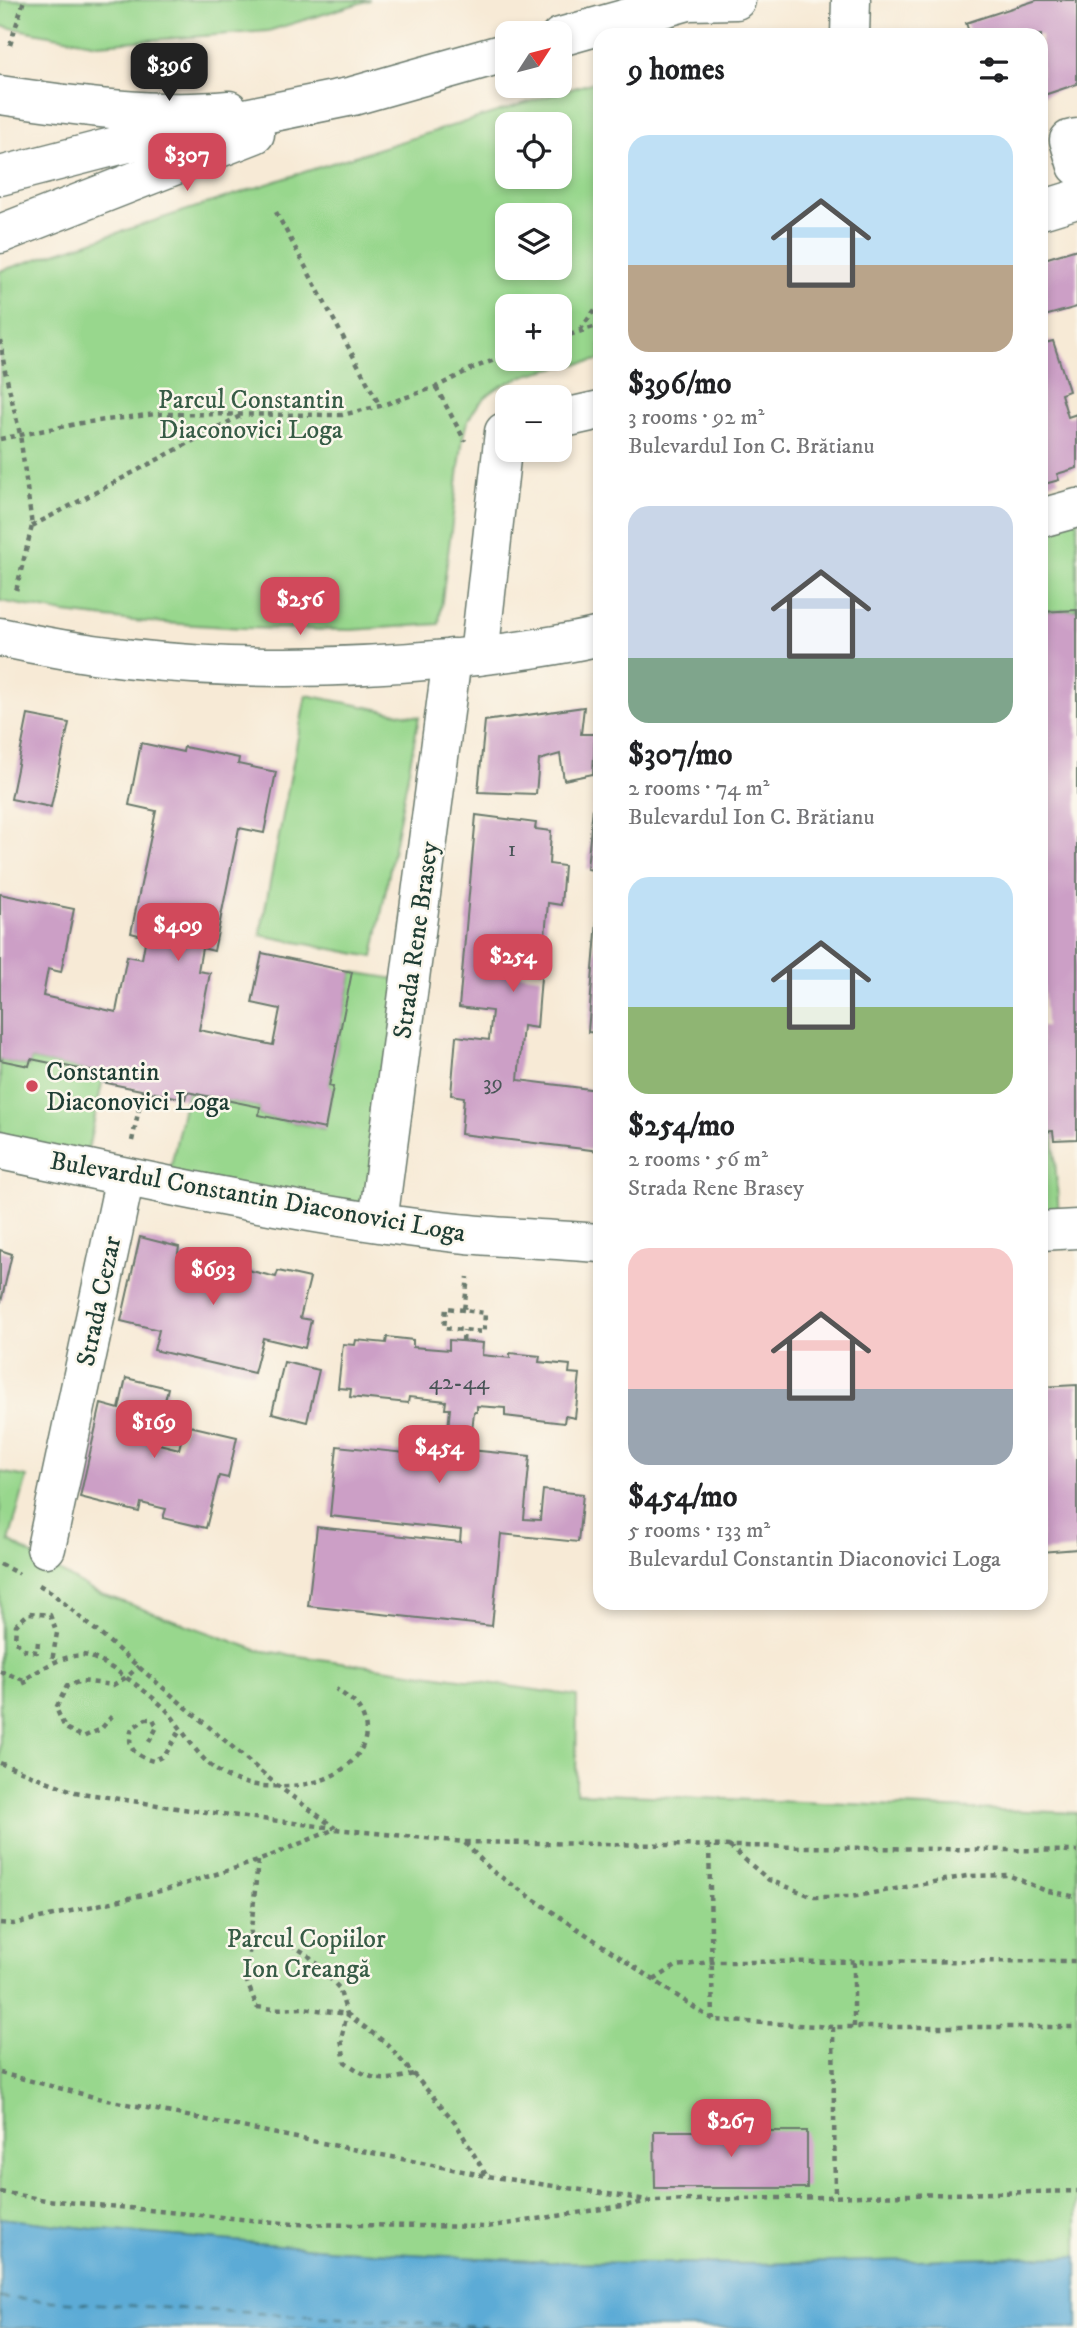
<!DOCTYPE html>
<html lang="en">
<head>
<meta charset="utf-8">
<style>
	body { margin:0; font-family:"IM FELL DW Pica",serif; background:#f2f2f2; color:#202124; height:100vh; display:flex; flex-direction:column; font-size:26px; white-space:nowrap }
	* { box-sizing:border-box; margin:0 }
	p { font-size:23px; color:#757577 }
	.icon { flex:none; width:38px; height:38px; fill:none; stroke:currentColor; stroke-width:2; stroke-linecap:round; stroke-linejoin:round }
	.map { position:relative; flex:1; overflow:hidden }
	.drawer { position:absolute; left:593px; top:28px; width:455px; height:1582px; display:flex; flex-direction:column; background:#fff; border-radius:21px; box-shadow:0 4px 10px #0003 }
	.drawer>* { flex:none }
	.needle { width:46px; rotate:54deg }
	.tools { position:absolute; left:495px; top:21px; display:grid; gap:14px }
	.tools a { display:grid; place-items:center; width:77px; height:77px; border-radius:14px; background:#fff; box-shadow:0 4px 10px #0003; font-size:35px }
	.price { position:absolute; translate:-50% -60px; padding:0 16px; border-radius:14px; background:#d1495b; color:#fff; font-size:23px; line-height:46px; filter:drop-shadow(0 2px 4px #0008) }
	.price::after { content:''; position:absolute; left:50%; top:42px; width:21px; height:16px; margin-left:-10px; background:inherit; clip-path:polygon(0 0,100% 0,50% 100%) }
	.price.current { background:#222; color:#fff }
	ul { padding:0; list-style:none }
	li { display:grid; align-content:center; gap:14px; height:371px; padding:0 35px }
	li span { display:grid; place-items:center; height:217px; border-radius:21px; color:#555 }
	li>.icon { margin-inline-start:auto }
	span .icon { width:126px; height:126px; fill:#fffc; stroke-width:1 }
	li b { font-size:30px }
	h2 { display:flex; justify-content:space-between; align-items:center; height:84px; padding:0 35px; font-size:30px }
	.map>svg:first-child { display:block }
	.green { fill:#98d78d; stroke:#5c8a60; stroke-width:2; fill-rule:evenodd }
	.water { fill:#5cabd6; stroke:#3e7485; stroke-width:2 }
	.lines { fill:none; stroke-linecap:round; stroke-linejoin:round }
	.ferry { stroke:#315e65; stroke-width:2; stroke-dasharray:9 7; stroke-linecap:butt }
	.building { fill:#cc9fc6 }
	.minor-casing { stroke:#6b7a6d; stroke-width:41 }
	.major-casing { stroke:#6b7a6d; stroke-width:41 }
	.path { stroke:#6b7a6d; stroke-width:4.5; stroke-dasharray:5 5; stroke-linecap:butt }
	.minor { stroke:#fff; stroke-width:38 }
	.major { stroke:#fff; stroke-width:38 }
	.poi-dot { fill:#d1495b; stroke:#fbf7ec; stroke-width:2.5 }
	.labels { text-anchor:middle; stroke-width:5; stroke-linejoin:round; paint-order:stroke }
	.number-label { font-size:23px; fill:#4a5658 }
	.park-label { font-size:26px; fill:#375c46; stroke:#fbf7ec }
	.street-label { font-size:26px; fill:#1f3d34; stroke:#fbf7ec }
	.poi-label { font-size:26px; fill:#1f3d34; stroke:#fbf7ec; text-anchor:start }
</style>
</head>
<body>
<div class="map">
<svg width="1077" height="2328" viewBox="0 0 1077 2328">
	<rect width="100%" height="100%" fill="#fbf7ec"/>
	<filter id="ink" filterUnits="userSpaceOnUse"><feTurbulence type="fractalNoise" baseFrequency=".0143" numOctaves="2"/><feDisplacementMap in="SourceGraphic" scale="14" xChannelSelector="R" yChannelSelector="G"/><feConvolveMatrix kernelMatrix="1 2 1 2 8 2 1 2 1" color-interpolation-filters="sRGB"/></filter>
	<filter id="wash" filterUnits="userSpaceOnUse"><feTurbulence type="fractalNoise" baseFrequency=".00686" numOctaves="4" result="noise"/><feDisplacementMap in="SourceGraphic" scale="28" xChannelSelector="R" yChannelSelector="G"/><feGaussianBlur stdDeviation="1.57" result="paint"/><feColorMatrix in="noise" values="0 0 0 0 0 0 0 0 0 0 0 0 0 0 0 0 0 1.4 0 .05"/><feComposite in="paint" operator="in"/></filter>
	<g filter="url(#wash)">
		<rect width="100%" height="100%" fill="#f7ead6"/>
		<g class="green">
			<path d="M0,0h370l-102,31 -170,13 -98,-18z"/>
			<path d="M600,80v280c-51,9 -125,15 -137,77l-24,187 -87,6 -110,-2 -109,-7 -68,-8 -65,-12v-330l332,-108zM560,124v53h-52v-53zM560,215v53h-52v-53zM560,306v53h-52v-53z"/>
			<path d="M1077,508v102l-36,2v-94z"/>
			<path d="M306,695l113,22 -46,240 -113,-22z"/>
			<path d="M352,972l57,9 -31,241 -211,-37 20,-93 73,15 -1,8 65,14 9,-41 -4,-2z"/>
			<path d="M31,1059l73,15 -20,94 -84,-18v-90l29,6z"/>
			<path d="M1053,1131l7,99 -19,1v-99z"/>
			<path d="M0,1472l27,5 -18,64 84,50 164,59 320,46 -1,97 501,20v443l-321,8 -207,-2 -210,-12 -237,-20 -102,-12z"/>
		</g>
		<path class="water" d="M0,2218l102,12 237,20 210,12 207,2 321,-8v72h-1077z"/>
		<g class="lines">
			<path class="ferry" d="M0,2298l511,30"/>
		</g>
		<g id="blocks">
			<g class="building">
				<path d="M1037,0h40v84l-36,12v-61h-71l-4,-12z"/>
				<path d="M1077,249v58l-36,10v-57z"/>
				<path d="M1041,332l4,11 8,-2 16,50 -8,3 7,23 9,-3v54l-20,6 2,6 -18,5z"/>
				<path d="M1077,610v529l-23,1 -1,-9 -12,1v-106h5l-5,-81v-333z"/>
				<path d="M584,707l-3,27h14l-2,40 -29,6 -4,-26 -21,6 -3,34 -58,-2 7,-71z"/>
				<path d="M28,715l41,8 -18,84 -40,-8z"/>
				<path d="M141,743l42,9 1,-5 55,11 -1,6 38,8 -12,61 -25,-5 -25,123 -12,-3 -4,23 12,2 -11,57 74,15 7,-36 -28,-6 10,-50 90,19 -23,114 4,1 -8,42 -66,-14 1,-8 -73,-15 -2,7 -83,-17 2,-8 -73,-15 -2,7 -29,-6v-166l74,15 -13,63 -13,-3 -5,27 73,16 11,-56 15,3 4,-22 -15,-4 25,-122 -27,-6z"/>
				<path d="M595,786h5v85l-13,-2z"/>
				<path d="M476,815l60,8 -1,6 16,2 -2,33 15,2 -3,39 -13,-2 -5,55 -28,-4 -2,19 28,4 -4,51 -14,-2 -5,54 80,10v-10h2v71l-139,-17 3,-37 -13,-2 5,-59 33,4 3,-29 -33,-4z"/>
				<path d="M598,908h2v125l-12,-1z"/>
				<path d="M140,1237l39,10 -1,6 98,24 2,-6 32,7 -10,40 11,2 -6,28 -42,-10 -9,35 -100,-23 5,-20 -38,-9z"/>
				<path d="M0,1250l12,4 -11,48h-1z"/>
				<path d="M387,1337l26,3v7l36,3v-10l34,3 -1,12 28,3v-5l30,3 -1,6 31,3 -1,8 11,1 -5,44 -10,-2 -1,7 -59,-7v-8l-28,-2v6h-3l-4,38 60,6 -6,63 16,1 3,-30 40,4 -5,48 -77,-8 -9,92 -184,-20 9,-79 143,15 1,-12 -131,-14 7,-70 108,11 5,-48h-5l1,-8 -37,-4 -1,6 -58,-6 1,-8 -13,-1 5,-44 12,1 1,-5 30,3z"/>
				<path d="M284,1362l35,8 -12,52 -35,-9z"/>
				<path d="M126,1378l42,10 -13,55 24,6 6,-24 52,12 -9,41 -9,-2 -13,52 -43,-10 3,-9 -25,-6 -2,9 -59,-15 21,-93 18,5z"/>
				<path d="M1077,1385v164l-36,3v-165z"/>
				<path d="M654,2131h153v57h-152z"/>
			</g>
		</g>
	</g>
	<g filter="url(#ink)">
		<use href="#blocks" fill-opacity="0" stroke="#6b7a6d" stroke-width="2"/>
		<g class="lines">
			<defs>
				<g id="minor">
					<path d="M850,35l1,-35"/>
					<path d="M0,95c75,11 153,22 229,15"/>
					<path d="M1077,138l-8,2 8,26"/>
					<path d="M1041,210l36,-11"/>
					<path d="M560,419l40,-9"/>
					<path d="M1041,518l36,-10"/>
					<path d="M0,637c146,33 300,36 448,22 51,-5 102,-11 152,-23"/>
					<path d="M479,656l25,-224 4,-1"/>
					<path d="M0,1150c151,32 303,66 457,83 47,5 96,6 143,10"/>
					<path d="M378,1222l74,-564"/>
					<path d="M1041,1231l36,-2"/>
					<path d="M46,1548l79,-371"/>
				</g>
				<g id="major">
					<path d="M560,37l128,-36 48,-1"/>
					<path d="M0,176l151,-39 202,-41 155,-44"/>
					<path d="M0,234l255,-100"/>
				</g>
			</defs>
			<use href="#minor" class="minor-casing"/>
			<use href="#major" class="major-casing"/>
			<g class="path">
				<path d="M10,45l14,-45"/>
				<path d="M276,212l104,194"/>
				<path d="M580,330l20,-27"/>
				<path d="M560,338l40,-13"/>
				<path d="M0,340l5,31 15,63 12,92 -16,65"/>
				<path d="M436,387l29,54"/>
				<path d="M0,439l81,-16 75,-9 186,1 38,-9 56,-19 37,-19 35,-13"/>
				<path d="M32,526l210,-111"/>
				<path d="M132,1141l11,-51"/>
				<path d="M464,1310l-18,-2 -2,20 40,4 1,-19 -21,-3 4,-33"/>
				<path d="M463,1341l1,-11"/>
				<path d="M0,1564l19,10"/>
				<path d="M39,1585l12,7 227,194 57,42"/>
				<path d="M38,1642l-1,10 -12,-2 -10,-9 1,-16 13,-12 21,2 7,18 -5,28"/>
				<path d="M0,1671l24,9c19,-12 34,-23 58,-25 16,-1 76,44 87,58 18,22 30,49 57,63 20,10 39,11 62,10 23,-1 46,-7 63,-24 17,-16 20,-37 6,-56 -5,-7 -15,-12 -21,-17"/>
				<path d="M24,1680l3,7"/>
				<path d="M112,1716l-11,13 -18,8 -18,-9 -9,-20 11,-22 14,-5 32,4 14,-8 12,-11"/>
				<path d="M149,1742l8,-15 -4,-8h-7l-14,9c-6,20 3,28 21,33l12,-6 16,-26"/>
				<path d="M0,1763l75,29 108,17 151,19"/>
				<path d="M465,1843l27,28 221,149 120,7h244"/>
				<path d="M709,1845l4,174"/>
				<path d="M729,1846l40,34 45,17h37l116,-21 41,-1 36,15 33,7"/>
				<path d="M258,1861l-8,78 37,3 21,13 31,33 8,26 -6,25 4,23c28,19 36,21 68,12"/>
				<path d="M0,1923l13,1 152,-34 93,-29 77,-32 129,13 613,9"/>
				<path d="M250,1939l-3,43 10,25 16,2 30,-1 44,6 40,30 68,78 31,53"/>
				<path d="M854,1962v65"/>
				<path d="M654,1980l22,-14 35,-4 366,-1"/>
				<path d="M833,2027l2,169"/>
				<path d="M0,2073l102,26 385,77 161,24"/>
				<path d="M0,2192l46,8 247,24 194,3 166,-26 424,-10"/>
			</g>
			<use href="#minor" class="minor"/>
			<use href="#major" class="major"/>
		</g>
	</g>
	<circle class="poi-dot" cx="32" cy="1086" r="7"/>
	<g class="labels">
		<g class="number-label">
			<text x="512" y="856">1</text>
			<text x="493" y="1090">39</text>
			<text x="459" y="1389">42-44</text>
		</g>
		<g class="park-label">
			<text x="251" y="408">Parcul Constantin<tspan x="251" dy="30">Diaconovici Loga</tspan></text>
			<text x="306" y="1947">Parcul Copiilor<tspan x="306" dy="30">Ion Creangă</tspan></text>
		</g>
		<g class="street-label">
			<text transform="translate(415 940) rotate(-82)" y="9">Strada Rene Brasey</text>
			<text transform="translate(258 1196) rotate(10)" y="9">Bulevardul Constantin Diaconovici Loga</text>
			<text transform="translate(98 1301) rotate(-78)" y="9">Strada Cezar</text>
		</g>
		<g class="poi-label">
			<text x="46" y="1080">Constantin<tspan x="46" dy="30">Diaconovici Loga</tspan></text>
		</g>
	</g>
</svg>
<div class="tools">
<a><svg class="needle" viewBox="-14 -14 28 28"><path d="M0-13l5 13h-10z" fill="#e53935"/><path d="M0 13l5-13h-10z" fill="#757577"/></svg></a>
<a><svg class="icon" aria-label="locate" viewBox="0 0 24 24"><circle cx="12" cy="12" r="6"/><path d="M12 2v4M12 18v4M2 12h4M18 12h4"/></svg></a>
<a><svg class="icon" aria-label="layers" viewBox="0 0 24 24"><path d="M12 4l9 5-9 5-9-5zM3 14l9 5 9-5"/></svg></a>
<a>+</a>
<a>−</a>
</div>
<b class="price current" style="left:169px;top:103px">$396</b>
<b class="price" style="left:187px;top:193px">$307</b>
<b class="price" style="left:300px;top:637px">$256</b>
<b class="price" style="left:178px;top:963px">$409</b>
<b class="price" style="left:513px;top:994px">$254</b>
<b class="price" style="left:213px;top:1307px">$693</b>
<b class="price" style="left:154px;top:1460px">$169</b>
<b class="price" style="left:439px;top:1485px">$454</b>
<b class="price" style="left:731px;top:2159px">$267</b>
<section class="drawer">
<h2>9 homes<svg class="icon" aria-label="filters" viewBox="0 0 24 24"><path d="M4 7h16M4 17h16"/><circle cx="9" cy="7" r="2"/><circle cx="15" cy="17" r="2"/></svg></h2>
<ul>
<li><span style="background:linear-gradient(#bfe0f5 60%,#b9a48a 0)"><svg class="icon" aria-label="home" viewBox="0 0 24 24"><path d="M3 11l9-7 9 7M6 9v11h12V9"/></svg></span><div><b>$396/mo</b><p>3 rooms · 92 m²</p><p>Bulevardul Ion C. Brătianu</p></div></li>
<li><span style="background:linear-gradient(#c9d6e8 70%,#7fa58c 0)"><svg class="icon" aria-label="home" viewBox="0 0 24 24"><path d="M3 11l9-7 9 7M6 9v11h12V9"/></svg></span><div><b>$307/mo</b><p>2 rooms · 74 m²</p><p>Bulevardul Ion C. Brătianu</p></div></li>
<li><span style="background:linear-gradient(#bfe0f5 60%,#8fb573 0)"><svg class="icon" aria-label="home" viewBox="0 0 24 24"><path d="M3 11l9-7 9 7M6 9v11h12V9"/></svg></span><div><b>$254/mo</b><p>2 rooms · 56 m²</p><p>Strada Rene Brasey</p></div></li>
<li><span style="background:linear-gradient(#f6c9c9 65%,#9aa5b1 0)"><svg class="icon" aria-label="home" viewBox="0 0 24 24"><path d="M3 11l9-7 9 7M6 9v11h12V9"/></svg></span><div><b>$454/mo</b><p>5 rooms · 133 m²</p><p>Bulevardul Constantin Diaconovici Loga</p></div></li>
</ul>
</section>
</div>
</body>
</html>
